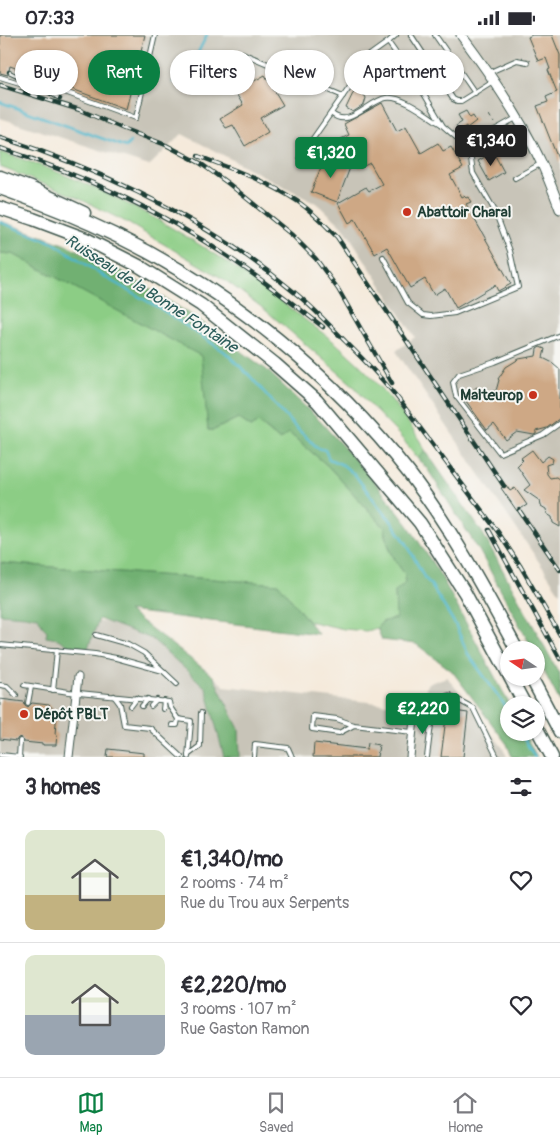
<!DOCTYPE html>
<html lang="en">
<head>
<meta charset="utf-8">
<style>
	body { margin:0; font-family:Pangolin,sans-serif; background:#f7f7f7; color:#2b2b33; height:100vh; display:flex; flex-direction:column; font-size:19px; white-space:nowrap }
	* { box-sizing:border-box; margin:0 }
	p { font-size:16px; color:#7c7c81 }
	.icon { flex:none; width:28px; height:28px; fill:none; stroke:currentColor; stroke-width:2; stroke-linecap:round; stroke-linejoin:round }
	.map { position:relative; height:722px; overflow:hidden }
	.drawer { display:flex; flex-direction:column; background:#fff; flex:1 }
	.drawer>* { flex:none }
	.banner { position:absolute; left:15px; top:15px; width:530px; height:45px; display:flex; gap:10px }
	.needle { width:32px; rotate:283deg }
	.controls { position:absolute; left:500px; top:606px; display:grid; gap:10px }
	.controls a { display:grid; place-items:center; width:45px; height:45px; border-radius:50%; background:#fff; box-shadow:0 1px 4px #0004; font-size:25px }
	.price { position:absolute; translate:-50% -42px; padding:0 11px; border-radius:5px; background:#0b8043; color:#fff; font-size:16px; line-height:32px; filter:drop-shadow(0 1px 2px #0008) }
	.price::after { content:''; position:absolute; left:50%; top:30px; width:15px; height:11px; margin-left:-8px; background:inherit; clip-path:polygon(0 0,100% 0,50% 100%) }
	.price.current { background:#222; color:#fff }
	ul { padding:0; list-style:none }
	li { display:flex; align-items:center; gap:15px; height:125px; padding:0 25px }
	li+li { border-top:1px solid #e1e1e2 }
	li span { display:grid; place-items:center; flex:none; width:140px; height:100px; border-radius:10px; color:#555 }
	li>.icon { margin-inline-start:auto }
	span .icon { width:60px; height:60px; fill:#fffc; stroke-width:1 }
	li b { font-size:21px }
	h2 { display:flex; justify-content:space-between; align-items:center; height:60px; padding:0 25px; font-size:21px }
	.chip { padding:0 18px; border-radius:22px; background:#fff; box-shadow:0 1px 4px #0004; font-size:18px; line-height:45px }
	.chip.current { background:#0b8043; color:#fff }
	.status { display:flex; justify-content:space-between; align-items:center; height:35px; padding:0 25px; background:#fff; direction:ltr }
	.status svg { height:14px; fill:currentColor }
	.tabs { display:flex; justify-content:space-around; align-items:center; height:70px; border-top:1px solid #e1e1e2; background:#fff; font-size:14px; color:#7c7c81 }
	.tabs a { display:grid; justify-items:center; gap:2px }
	.tabs .current { color:#0b8043 }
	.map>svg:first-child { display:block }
	.industrial { fill:#c8c4b8 }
	.green { fill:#8ccd85; stroke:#56855c }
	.forest { fill:#71b072; stroke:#487653 }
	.water { fill:#4eb7cc; stroke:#367a80 }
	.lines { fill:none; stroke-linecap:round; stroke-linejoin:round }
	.stream { stroke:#4eb7cc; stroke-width:2.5 }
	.building { fill:#cea885 }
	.service-casing { stroke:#3f574d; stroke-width:6 }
	.minor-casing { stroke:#3f574d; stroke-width:9 }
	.tertiary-casing { stroke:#3f574d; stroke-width:11 }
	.motorway-casing { stroke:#3f574d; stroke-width:15 }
	.path { stroke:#3f574d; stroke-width:1; stroke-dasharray:4 4; stroke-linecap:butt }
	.service { stroke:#fff; stroke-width:4 }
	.minor { stroke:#fff; stroke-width:7 }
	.tertiary { stroke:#fff; stroke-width:9 }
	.motorway { stroke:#fff; stroke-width:12 }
	.rail-casing { stroke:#1f3d34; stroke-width:4.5 }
	.rail { stroke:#f6f6f2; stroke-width:2.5; stroke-dasharray:8; stroke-linecap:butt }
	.poi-dot { fill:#c8321e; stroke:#f6f6f2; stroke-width:2 }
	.labels { text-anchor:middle; stroke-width:4; stroke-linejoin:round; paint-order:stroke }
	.poi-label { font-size:15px; font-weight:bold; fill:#1f3d34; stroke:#f6f6f2; text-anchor:start }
	.water-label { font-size:16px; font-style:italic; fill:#2b5c5a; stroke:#f6f6f2 }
</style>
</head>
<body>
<div class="status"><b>07:33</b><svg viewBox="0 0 49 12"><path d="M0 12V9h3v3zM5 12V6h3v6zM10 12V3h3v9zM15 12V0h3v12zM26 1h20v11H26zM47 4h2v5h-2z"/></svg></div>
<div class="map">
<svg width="560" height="722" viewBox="0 0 560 722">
	<rect width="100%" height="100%" fill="#f6f6f2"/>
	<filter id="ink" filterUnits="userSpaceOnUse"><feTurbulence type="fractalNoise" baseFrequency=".02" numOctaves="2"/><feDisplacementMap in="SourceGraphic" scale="10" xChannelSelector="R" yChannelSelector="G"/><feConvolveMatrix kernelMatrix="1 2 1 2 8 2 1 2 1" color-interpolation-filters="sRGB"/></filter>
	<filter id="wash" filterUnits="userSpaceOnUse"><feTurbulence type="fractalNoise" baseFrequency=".0096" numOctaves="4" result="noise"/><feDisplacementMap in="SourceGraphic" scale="20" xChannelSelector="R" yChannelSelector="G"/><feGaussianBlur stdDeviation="1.12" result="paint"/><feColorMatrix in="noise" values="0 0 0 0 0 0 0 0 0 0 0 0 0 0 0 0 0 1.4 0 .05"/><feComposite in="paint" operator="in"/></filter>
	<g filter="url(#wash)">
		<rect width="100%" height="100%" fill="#f5eadb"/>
		<g class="industrial">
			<path d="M0,0h560v558l-164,-242 19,-14 -71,-109 -26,-24 -136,-70 -33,32 -149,-48z"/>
			<path d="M0,576h17l117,15 79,50 11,10 198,22 5,-24 20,-7 56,71 4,9h-507z"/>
		</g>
		<g class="green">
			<path d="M0,117c109,33 211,93 300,164 17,13 35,25 50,40 30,27 56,59 75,94l-7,8 -19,-23 -30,-31 -16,-19 -89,-76 -39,-29 -99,-58 -50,-25 -76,-30z"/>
			<path d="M0,218l13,1 189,102 6,74h6l24,-12 13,9 7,-5 22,18 9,-7 39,33 57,62c1,17 9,33 20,46v9l-10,9 1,26 -14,4 -5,6 -11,3 -22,-2 -36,-8 -30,-37 -278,-21z"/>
		</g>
		<g class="forest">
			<path d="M0,186l69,25 54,26 76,48 68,50 53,51 54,60 34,44 33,51 69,129 -1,28h15l13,24h-25l-5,-13 -55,-73 -36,-27 -34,-4 -5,-12 5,-6 14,-4 -1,-26 10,-9v-9c-11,-13 -18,-29 -20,-46l-57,-62 -39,-33 -9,7 -21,-18 -8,5 -13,-9 -24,12h-6l-7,-74 -188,-102 -13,-1z"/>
			<path d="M425,415l57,82 78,143v27l-24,-46v-6h-3l-53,-98 -52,-82 -10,-12z"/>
			<path d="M0,528l279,21 39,50 -190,-23 85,65 26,53 1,28h-16l-18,-69 -54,-49 -53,-20 -11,29 -20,-2 -10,-7 -12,-2 1,-6 -3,-3 -6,-11 -38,-3z"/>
		</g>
		<circle class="water" cx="371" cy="48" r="9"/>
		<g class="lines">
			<g class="stream">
				<path d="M173,47l15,-10 19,-37"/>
				<path d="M0,67l126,45 4,-5"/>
				<path d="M0,187l54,21 54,36 53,30 64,43 25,24 43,49 25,23 7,2 4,9 14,6 12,10 28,37 6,6 18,26 17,33 7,8 24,39 13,30 41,57"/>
				<path d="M520,698l15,24"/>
			</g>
		</g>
		<g id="blocks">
			<g class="building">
				<path d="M0,0h145l-19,74 -116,-43 -2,9 -8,-2z"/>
				<path d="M532,0h20l8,20v109l-23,-58 11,-4 -2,-5 11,-5 -9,-22 2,-1 -4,-11 -8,3 -10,-24z"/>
				<path d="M265,40l18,30 -23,13 8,14 -23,14 -12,-21 -7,3 -6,-9 23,-14 -8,-13z"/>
				<path d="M356,52l7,3 -1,4 3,2 1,2 -2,7 -11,7 -7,-4z"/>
				<path d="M382,68l15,28 9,-5 15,27 17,-10 5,8 8,-4 12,21 -13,7 12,22 2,-1 2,2 2,-1 3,5 -5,2 45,80 -13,7 -3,-6 -39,23 -11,-20 -11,7 -9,-16 -15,9 -23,-41 -12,7 -20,-35 -6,4 -11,-20 28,-16 3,4 13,-7 -12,-21 -10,5 -6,-11 -1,3 -12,-21 8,-4 -5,-11z"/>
				<path d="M466,76l4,7 3,-2 3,5 -9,7 -1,-2 -7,5 -3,-5 6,-4 -4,-7z"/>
				<path d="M493,117l11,20 -15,9 -11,-20z"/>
				<path d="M326,120l25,10 -14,37 -26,-10z"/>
				<path d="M540,312l5,2 -2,9 10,5 7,6v49l-13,10 -11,3v3l-2,1 -17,-3 -11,8 -12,-16 -7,6 -24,-33 14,-10 4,5 15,-1 3,-11 -1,-1 8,-12 13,-8 17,-3 1,-7z"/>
				<path d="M532,415l9,12 7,-6 5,3 -1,4 -6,2 1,9 3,4 6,-1 4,3v47l-7,-4 -1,-6 -5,-3 -1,-5 -5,-3 -1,-5 -16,-11 6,-5 -13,-19 6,-6 -2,-2z"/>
				<path d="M506,450l4,6 5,-3 12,17 -10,6 -16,-23z"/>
				<path d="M0,664l24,3 1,3 3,2 4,-4 17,2 8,7 -2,22h2l-1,11h-13v-1l-19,-2 -3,-5 -3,1 -2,3 -16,-2z"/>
				<path d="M447,675l21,3 -5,44h-22z"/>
				<path d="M314,708l53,6 1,-6 11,2 -2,12h-64z"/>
				<path d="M108,714l36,4v4h-37z"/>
			</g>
		</g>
	</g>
	<g filter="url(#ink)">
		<use href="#blocks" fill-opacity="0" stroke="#3f574d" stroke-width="1"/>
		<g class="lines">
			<defs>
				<g id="service">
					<path d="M411,0l42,64 4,2h4l32,-20"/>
					<path d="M435,0l40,58"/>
					<path d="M388,7l8,-7"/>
					<path d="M488,38l29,-13 10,2"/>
					<path d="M231,41l11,-23 101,43"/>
					<path d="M0,42l23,7 13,-2 7,2 93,34 19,-83"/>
					<path d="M331,78c18,17 37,-12 55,-15 16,-3 42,18 55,26"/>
					<path d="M466,111l50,-28"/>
					<path d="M300,122l52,-74 15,-26 21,-15 32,45 23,39 23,20 5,13 2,14 22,38 15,40 8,36 -63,26 -24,3 -8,-1 -15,-12 -25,-46"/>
					<path d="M515,143l27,-15"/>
					<path d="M560,300l-65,27 -36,12 -6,8 3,14 44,57 43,-18 17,-12"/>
					<path d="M96,600l32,9 16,9 33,31"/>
					<path d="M0,610l95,9 21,4 47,13"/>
					<path d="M0,650l7,1 9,9"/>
					<path d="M24,650l45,7 100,10 1,5 8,12 13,2 -3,36"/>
					<path d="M53,655l4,-40"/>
					<path d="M114,661l6,8 4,21 26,3 31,29"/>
					<path d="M28,668l3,-16"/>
					<path d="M131,671l6,-8"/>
					<path d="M142,671l6,-7"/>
					<path d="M151,671l6,-6"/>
					<path d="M163,674l1,-8"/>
					<path d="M414,678l19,3"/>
					<path d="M172,690h5l1,-6"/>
					<path d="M354,690l-15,8 -27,-4 1,-13 24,3 17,6 58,7"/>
					<path d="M0,720l20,2"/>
					<path d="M188,720l12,-9 1,-33"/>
					<path d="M19,722l1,-16"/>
					<path d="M254,722l1,-13 33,4 4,9"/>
					<path d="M427,722l7,-57 15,-5 24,13 24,49"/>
				</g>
				<g id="minor">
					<path d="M69,722l9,-80"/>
					<path d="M410,722l5,-47"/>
				</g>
				<path id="tertiary" d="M461,0c30,40 59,82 80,127 7,15 13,31 19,47"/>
				<g id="motorway">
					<path d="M0,142l30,11 54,25"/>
					<path d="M0,153c40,14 80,30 119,49 112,55 213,138 290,236 42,55 75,116 108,177"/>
					<path d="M0,173l33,11 53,20 53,27 62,39 74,59 42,37 103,122 45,70 44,82"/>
					<path d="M510,642l15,28"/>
					<path d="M531,642l29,55"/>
					<path d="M536,692l16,30"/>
				</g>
			</defs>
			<use href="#service" class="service-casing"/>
			<use href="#minor" class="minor-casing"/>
			<use href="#tertiary" class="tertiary-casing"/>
			<use href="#motorway" class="motorway-casing"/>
			<g class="path">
				<path d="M489,80l5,8"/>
				<path d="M499,99l3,6"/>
			</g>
			<use href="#service" class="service"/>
			<use href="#minor" class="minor"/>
			<use href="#tertiary" class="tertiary"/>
			<use href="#motorway" class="motorway"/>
			<defs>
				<g id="rail">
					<path d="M9,37l23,11 28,16"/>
					<path d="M0,50l80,25 44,19 42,16 34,18 29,21 63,51 24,24 22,30 54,94"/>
					<path d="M0,102c105,34 209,84 294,155 19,15 35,33 52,50 19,19 38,38 54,59l98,131 23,35 39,68"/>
					<path d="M0,113c80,26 157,61 227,108 33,22 64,46 96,71"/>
					<path d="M198,121c34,13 69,25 99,45 15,10 27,23 40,36l167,249"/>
					<path d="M519,475l41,60"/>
					<path d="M489,495l71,129"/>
				</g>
			</defs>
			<use href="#rail" class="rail-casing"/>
			<use href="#rail" class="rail"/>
		</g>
	</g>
	<g class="poi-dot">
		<circle cx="407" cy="177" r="5"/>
		<circle cx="533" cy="360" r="5"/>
		<circle cx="24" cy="679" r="5"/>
	</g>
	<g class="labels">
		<g class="poi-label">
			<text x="417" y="182">Abattoir Charal</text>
			<text x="523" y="365" text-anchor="end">Malteurop</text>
			<text x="34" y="684">Dépôt PBLT</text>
		</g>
		<g class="water-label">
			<text transform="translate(152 258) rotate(33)" y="6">Ruisseau de la Bonne Fontaine</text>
		</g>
	</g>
</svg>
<div class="controls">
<a><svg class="needle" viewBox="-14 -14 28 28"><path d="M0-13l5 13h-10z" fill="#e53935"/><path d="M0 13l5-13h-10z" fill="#7c7c81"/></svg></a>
<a><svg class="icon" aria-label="layers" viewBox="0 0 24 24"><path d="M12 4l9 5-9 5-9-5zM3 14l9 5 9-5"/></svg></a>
</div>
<b class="price current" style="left:491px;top:132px">€1,340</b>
<b class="price" style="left:331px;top:144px">€1,320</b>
<b class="price" style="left:423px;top:700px">€2,220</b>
<div class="banner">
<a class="chip">Buy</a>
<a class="chip current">Rent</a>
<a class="chip">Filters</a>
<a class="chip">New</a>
<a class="chip">Apartment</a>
</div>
</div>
<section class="drawer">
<h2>3 homes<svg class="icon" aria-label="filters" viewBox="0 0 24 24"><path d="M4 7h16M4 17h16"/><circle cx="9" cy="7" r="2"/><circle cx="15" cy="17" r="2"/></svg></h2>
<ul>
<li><span style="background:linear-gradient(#dfe7d0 65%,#c2b280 0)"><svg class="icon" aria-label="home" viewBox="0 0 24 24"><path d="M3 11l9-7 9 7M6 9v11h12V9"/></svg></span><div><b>€1,340/mo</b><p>2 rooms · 74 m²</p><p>Rue du Trou aux Serpents</p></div><svg class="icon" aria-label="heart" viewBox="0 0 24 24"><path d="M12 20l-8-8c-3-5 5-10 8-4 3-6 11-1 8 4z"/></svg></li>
<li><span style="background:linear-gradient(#dfe7d0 60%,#9aa5b1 0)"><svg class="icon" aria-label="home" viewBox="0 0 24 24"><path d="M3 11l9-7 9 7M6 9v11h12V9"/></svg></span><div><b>€2,220/mo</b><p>3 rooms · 107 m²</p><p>Rue Gaston Ramon</p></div><svg class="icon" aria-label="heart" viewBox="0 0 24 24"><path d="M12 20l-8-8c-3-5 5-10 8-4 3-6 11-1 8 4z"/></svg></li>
</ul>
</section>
<nav class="tabs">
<a class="current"><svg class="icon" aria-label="map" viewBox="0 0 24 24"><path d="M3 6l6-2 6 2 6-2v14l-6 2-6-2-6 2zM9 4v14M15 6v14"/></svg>Map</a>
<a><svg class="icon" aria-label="saved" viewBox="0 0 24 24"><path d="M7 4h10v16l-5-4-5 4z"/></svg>Saved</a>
<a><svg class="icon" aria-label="home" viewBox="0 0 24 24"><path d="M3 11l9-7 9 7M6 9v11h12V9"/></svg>Home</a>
</nav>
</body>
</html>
